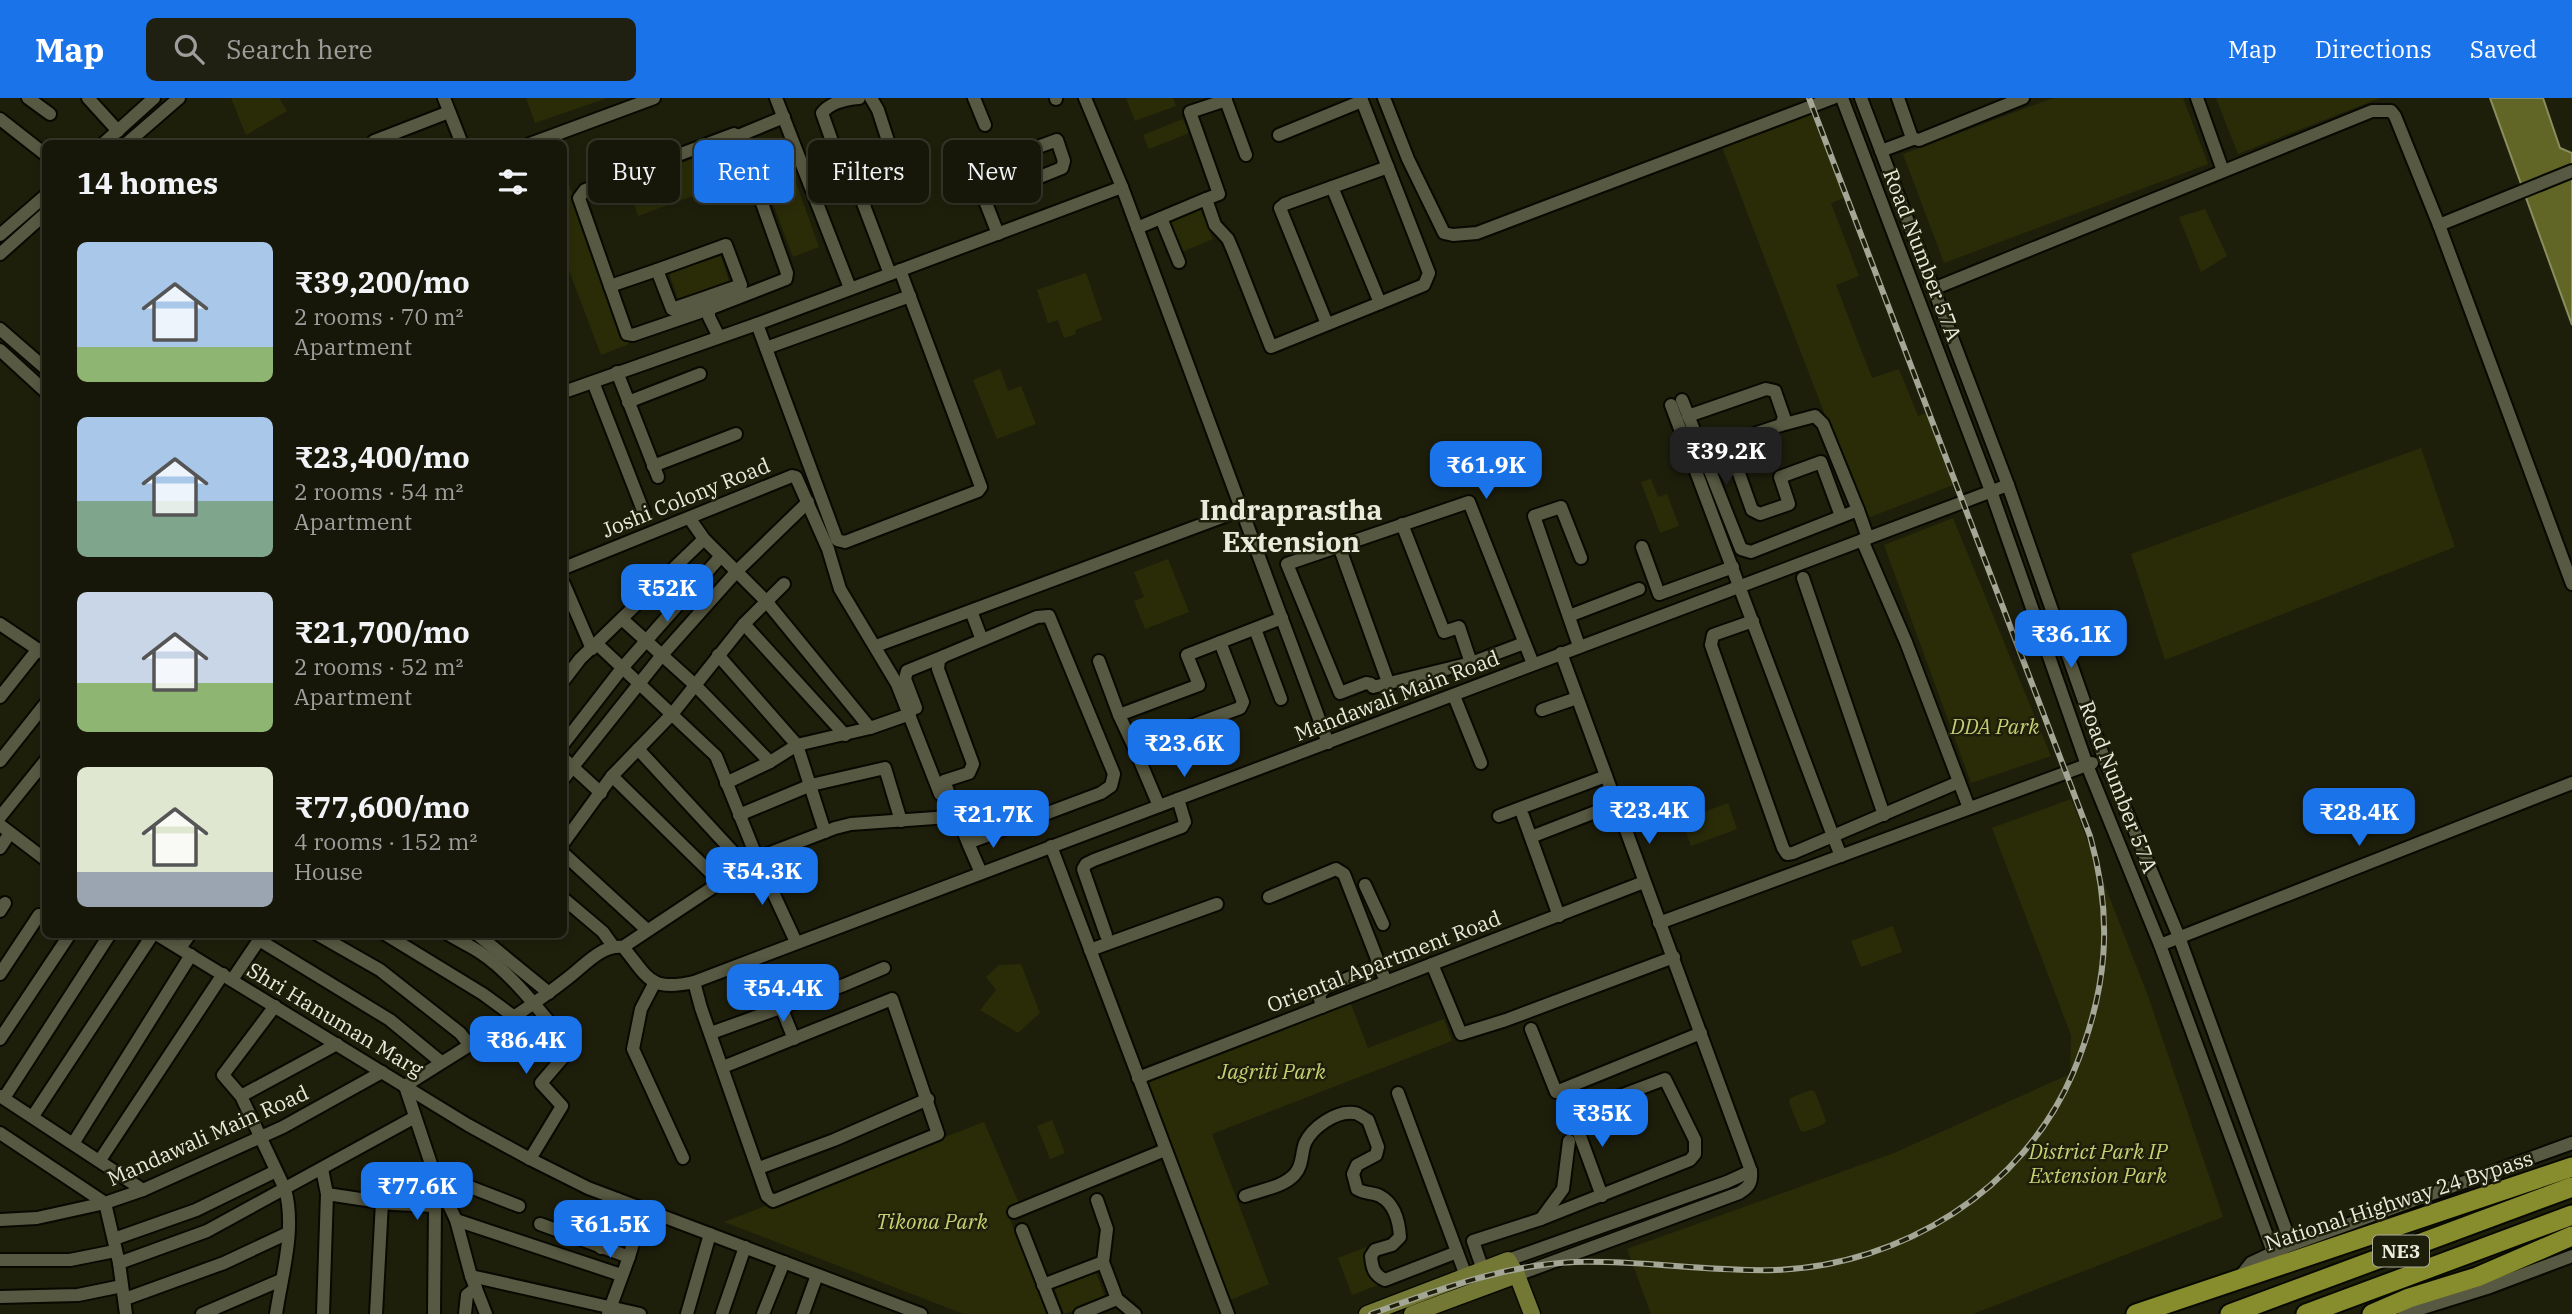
<!DOCTYPE html>
<html lang="en">
<head>
<meta charset="utf-8">
<style>
	body { margin:0; font-family:"IBM Plex Serif",serif; background:#1f2012; color:#f1f3f6; height:100vh; display:flex; flex-direction:column; font-size:26px; white-space:nowrap }
	* { box-sizing:border-box; margin:0 }
	p { font-size:23px; color:#9e9f9c }
	.icon { flex:none; width:38px; height:38px; fill:none; stroke:currentColor; stroke-width:2; stroke-linecap:round; stroke-linejoin:round }
	.map { position:relative; flex:1; overflow:hidden }
	.panel { position:absolute; left:42px; top:42px; width:525px; height:798px; display:flex; flex-direction:column; background:#161708; border-radius:10px; box-shadow:0 4px 10px #0003,0 0 0 2px #353629 }
	.panel>* { flex:none }
	.top-card { position:absolute; left:588px; top:42px; width:665px; height:63px; display:flex; gap:14px }
	.price { position:absolute; translate:-50% -60px; padding:0 16px; border-radius:14px; background:#1a73e8; color:#fff; font-size:23px; line-height:46px; filter:drop-shadow(0 2px 4px #0008) }
	.price::after { content:''; position:absolute; left:50%; top:42px; width:21px; height:16px; margin-left:-10px; background:inherit; clip-path:polygon(0 0,100% 0,50% 100%) }
	.price.on { background:#222; color:#fff }
	ul { padding:0; list-style:none }
	li { display:flex; align-items:center; gap:21px; height:175px; padding:0 35px }
	li span { display:grid; place-items:center; flex:none; width:196px; height:140px; border-radius:10px; color:#555 }
	li>.icon { margin-inline-start:auto }
	span .icon { width:84px; height:84px; fill:#fffc; stroke-width:1 }
	li b { font-size:30px }
	h2 { display:flex; justify-content:space-between; align-items:center; height:84px; padding:0 35px; font-size:30px }
	.pill { padding:0 24px; border-radius:10px; background:#161708; box-shadow:0 4px 10px #0003,0 0 0 2px #353629; font-size:24px; line-height:63px }
	.pill.on { background:#1a73e8; color:#fff }
	header { display:flex; align-items:center; gap:42px; box-sizing:border-box; height:98px; padding:0 35px; background:#1a73e8; color:#fff }
	header strong { font-size:33px }
	nav { display:flex; gap:38px; margin-inline-start:auto; font-size:24px }
	.search { width:490px; height:63px; background:#1f2012; display:flex; align-items:center; gap:18px; box-sizing:border-box; padding:0 24px; border-radius:10px; color:#9e9f9c; font-size:26px }
	.map>svg:first-child { display:block }
	.green { fill:#2a2c08 }
	.water { fill:#616526; stroke:#8a8d5d; stroke-width:2 }
	.lines { fill:none; stroke-linecap:round; stroke-linejoin:round }
	.minor-casing { stroke:#080900; stroke-width:16 }
	.major-casing { stroke:#080900; stroke-width:19 }
	.highway-casing { stroke:#080900; stroke-width:23 }
	.minor { stroke:#575942; stroke-width:12 }
	.major { stroke:#747835; stroke-width:16 }
	.highway { stroke:#878c2c; stroke-width:19 }
	.rail-casing { stroke:#a4a696; stroke-width:6 }
	.rail { stroke:#1e1f0b; stroke-width:3.5; stroke-dasharray:10; stroke-linecap:butt }
	.labels { text-anchor:middle; stroke-width:5; stroke-linejoin:round; paint-order:stroke }
	.shield { fill:#1e1f0b; stroke:#acae9e; stroke-width:2 }
	.shield-label { font-size:19px; font-weight:bold; fill:#e9ebdd }
	.street-label { font-size:21px; fill:#e9ebdd; stroke:#1e1f0b }
	.park-label { font-size:21px; font-style:italic; fill:#c9d074; stroke:#1e1f0b }
	.district-label { font-size:28px; font-weight:bold; fill:#e9ebdd; stroke:#1e1f0b }
</style>
</head>
<body>
<header>
<strong>Map</strong>
<div class="search"><svg class="icon" aria-label="search" viewBox="0 0 24 24"><circle cx="10" cy="10" r="6"/><path d="M15 15l6 6"/></svg>Search here</div>
<nav><a>Map</a><a>Directions</a><a>Saved</a></nav>
</header>
<div class="map">
<svg width="2572" height="1216" viewBox="0 0 2572 1216">
	<rect width="100%" height="100%" fill="#1e1f0b"/>
	<g class="green">
		<path d="M231,0h48l8,13 -41,24z"/>
		<path d="M526,0h81l-72,25z"/>
		<path d="M1126,0h47l3,8 -41,15z"/>
		<path d="M2053,0h130l25,66 -264,99 -41,-109z"/>
		<path d="M2216,0h164l-142,56z"/>
		<path d="M1813,14l33,85 -15,6 28,73 -23,9 36,93 27,-9 19,47 11,-4 27,72 -91,35 -143,-372z"/>
		<path d="M1183,21l6,14 -40,16 -6,-14z"/>
		<path d="M692,61l12,33 -66,24 -12,-33z"/>
		<path d="M564,73l65,173 -28,11 -37,-98z"/>
		<path d="M795,82l24,67 -26,10 -25,-67z"/>
		<path d="M1199,108l14,33 -31,13 -14,-33z"/>
		<path d="M2205,111l22,47 -26,16 -22,-55z"/>
		<path d="M721,158l8,25 -51,18 -9,-26z"/>
		<path d="M1086,175l16,47 -27,10 1,4 -12,4 -6,-18 -10,3 -11,-33z"/>
		<path d="M1000,271l8,22 13,-5 15,38 -39,15 -24,-59z"/>
		<path d="M2421,350l34,99 -290,113 -34,-106z"/>
		<path d="M1651,381l7,18 9,-3 12,32 -19,7 -19,-51z"/>
		<path d="M1953,420l98,238 -80,27 -87,-238z"/>
		<path d="M1168,461l21,53 -44,17 -11,-28 10,-4 -10,-25z"/>
		<path d="M2071,701l77,197 75,221 -250,97h-322l-24,-65 267,-96 176,-79 1,-39 -79,-207z"/>
		<path d="M1728,705l9,26 -46,17 -9,-26z"/>
		<path d="M1893,828l9,26 -41,15 -10,-26z"/>
		<path d="M1021,866l19,49 -22,20 -38,-23 16,-20 -10,-13 13,-12z"/>
		<path d="M1350,904l18,46 76,-29 8,22 -240,93 57,150 -39,16 -85,-218z"/>
		<path d="M1811,992l4,2 11,29 -2,3 -20,8 -4,-2 -11,-28 1,-4z"/>
		<path d="M1052,1022l13,33 -15,6 -13,-33z"/>
		<path d="M984,1024l37,86 -13,6 39,100h-83l-240,-92z"/>
		<path d="M1372,1147l14,37 -34,13 -14,-37z"/>
		<path d="M1095,1173l11,28 -42,15 -10,-27z"/>
	</g>
	<path class="water" d="M2490,0h53l17,50 12,5v172z"/>
	<g class="lines">
		<defs>
			<g id="minor">
				<path d="M28,0l22,16"/>
				<path d="M88,0l30,33"/>
				<path d="M444,0l18,46"/>
				<path d="M776,0l74,190"/>
				<path d="M871,0l7,12 12,37"/>
				<path d="M974,0l11,27"/>
				<path d="M1056,0v1"/>
				<path d="M1085,0l37,89 206,556"/>
				<path d="M1225,0l21,57"/>
				<path d="M1361,0l68,175 -5,12 -44,18"/>
				<path d="M1384,0l24,61 36,74 9,2 24,-2 356,-135"/>
				<path d="M1842,0l149,393 96,274 73,180 113,307"/>
				<path d="M1861,0l147,387 96,273 75,179 112,307"/>
				<path d="M1898,0l14,40 7,2 104,-42"/>
				<path d="M2197,0l26,73"/>
				<path d="M0,21l46,36"/>
				<path d="M1279,37l83,-34"/>
				<path d="M738,38l46,-19"/>
				<path d="M374,43l75,-29"/>
				<path d="M103,46l51,-46"/>
				<path d="M126,46l53,-46"/>
				<path d="M530,46l124,-46"/>
				<path d="M1881,53l32,-12"/>
				<path d="M847,63l43,113"/>
				<path d="M840,66l-18,-51c8,-10 24,-14 37,-15"/>
				<path d="M807,77l83,-28 18,46"/>
				<path d="M985,101l77,-31 2,-7 -7,-21 -82,30v5l23,59"/>
				<path d="M1206,101l13,-5 -29,-82 36,-12"/>
				<path d="M1161,120l18,44"/>
				<path d="M2439,127l133,-54"/>
				<path d="M1137,130l69,-29 9,26 13,14 6,14 37,94 109,-44 -48,-116"/>
				<path d="M0,137l46,-40"/>
				<path d="M0,156l46,-41"/>
				<path d="M610,188l47,-16"/>
				<path d="M1933,191l439,-178h19l4,5 44,109 133,359"/>
				<path d="M704,200l-32,11 -15,-39 69,-25 15,40 -37,13 5,11 77,-30 1,-6 -49,-137 -4,-2 -149,56 -6,8 48,136 6,1 76,-26v8l10,20"/>
				<path d="M757,226l80,216 8,2 133,-51 3,-4 -81,-217"/>
				<path d="M1327,226l-47,-116 5,-4 103,-37"/>
				<path d="M0,231l46,40"/>
				<path d="M766,250l144,-52"/>
				<path d="M0,252l46,42"/>
				<path d="M617,274l41,105"/>
				<path d="M593,284l51,131"/>
				<path d="M564,294l193,-68 365,-137"/>
				<path d="M1682,302l59,149 10,3 107,-42 10,28"/>
				<path d="M628,304l72,-28"/>
				<path d="M1671,307l162,431 -40,17 -6,1 -4,-6 -72,-203 2,-10 40,-14"/>
				<path d="M1688,318l78,-27 9,2 9,26 -3,8 -45,15 -5,11 21,59 8,4 29,-10 -9,-27 41,-15 20,54"/>
				<path d="M1781,327l34,-9 8,8 35,86"/>
				<path d="M653,368l83,-32"/>
				<path d="M690,421l14,20 62,62 104,127"/>
				<path d="M1402,426l42,108 15,-5 12,36"/>
				<path d="M1862,442l44,102 63,166"/>
				<path d="M1339,448l49,136"/>
				<path d="M1642,449l17,47 74,-27"/>
				<path d="M564,470l228,-92 4,1 32,72 12,40 57,95 43,110"/>
				<path d="M1803,480l81,237"/>
				<path d="M564,486l28,65"/>
				<path d="M971,513l11,29"/>
				<path d="M1569,518l70,-27"/>
				<path d="M622,521l73,66 75,77"/>
				<path d="M0,526l46,31"/>
				<path d="M744,526l101,111"/>
				<path d="M1255,531l26,70"/>
				<path d="M1524,545l-53,20 -98,24 -2,-3 -5,-1 -26,10 -53,-129 182,-62 64,162"/>
				<path d="M597,546l119,112 41,102 39,84"/>
				<path d="M876,548l365,-136"/>
				<path d="M1579,548l-45,-130 27,-9 20,51"/>
				<path d="M718,557l79,90 28,87"/>
				<path d="M1099,563l20,54"/>
				<path d="M564,582l16,-21 124,-120"/>
				<path d="M1454,598l27,67"/>
				<path d="M0,599l38,-48"/>
				<path d="M916,610l-11,-29 2,-8 37,-15"/>
				<path d="M1542,612l35,-12"/>
				<path d="M564,645l59,-76 98,-111"/>
				<path d="M1134,649l-15,-32 80,-30 -12,-30 95,-37"/>
				<path d="M638,651l107,116"/>
				<path d="M564,661l37,34"/>
				<path d="M0,663l46,-58"/>
				<path d="M612,678l108,106"/>
				<path d="M564,680l98,-123 75,-84 71,-69"/>
				<path d="M726,685l44,-21 27,-17 73,-17 40,-14"/>
				<path d="M1159,708l-25,-59 106,-39 3,-6 -23,-60"/>
				<path d="M739,717l72,-30 74,-17 16,53"/>
				<path d="M1499,718l107,-40"/>
				<path d="M1523,718l36,100"/>
				<path d="M0,719l46,-57"/>
				<path d="M0,727l46,35"/>
				<path d="M1531,739l85,-33"/>
				<path d="M564,744l48,-66 61,-63 71,-89 40,-40"/>
				<path d="M968,745l-24,-62 25,-8 4,-9 -35,-95 1,-9 5,-4 93,-39 12,-1 65,158 -3,12 -10,7 -133,50 13,30"/>
				<path d="M1051,748l177,468"/>
				<path d="M0,750l10,-15"/>
				<path d="M564,756l83,76"/>
				<path d="M1841,758l-8,-20 126,-54"/>
				<path d="M1365,787l18,39"/>
				<path d="M1269,799l67,-28 8,5 42,108"/>
				<path d="M564,801l39,33 10,14"/>
				<path d="M0,813l5,-8"/>
				<path d="M1659,825l433,-160"/>
				<path d="M156,836l312,191 62,34 58,29 333,126"/>
				<path d="M317,836l63,36 80,63 9,11"/>
				<path d="M385,836l98,60 30,22"/>
				<path d="M448,836c11,7 23,12 33,19 32,21 65,66 90,95l-30,35 21,23 -32,53"/>
				<path d="M477,836l72,59"/>
				<path d="M1106,837l-23,-66 3,-5 8,-4 88,-33 3,-5 -7,-23"/>
				<path d="M259,842l131,80 51,42"/>
				<path d="M2160,847l412,-162"/>
				<path d="M623,849l134,-89 78,-30 16,-4 98,-7"/>
				<path d="M180,850l10,-14"/>
				<path d="M1090,852l127,-46"/>
				<path d="M1432,866l29,70 45,-14 168,-63"/>
				<path d="M0,876l39,-59"/>
				<path d="M232,882l31,-46"/>
				<path d="M694,884l7,26 66,188 6,5 165,-67 -46,-135 -169,68"/>
				<path d="M654,886l-13,25 -8,40 50,109"/>
				<path d="M275,908l-52,69 18,21 44,93c11,40 -3,85 -9,125"/>
				<path d="M781,909l13,32"/>
				<path d="M1322,909l-3,-12 6,-7 54,-23"/>
				<path d="M1531,931l25,63 145,-59"/>
				<path d="M711,935l133,-48 40,-17"/>
				<path d="M0,941l70,-105"/>
				<path d="M1138,980l506,-196"/>
				<path d="M1398,995l68,183"/>
				<path d="M0,998l143,94"/>
				<path d="M241,998l96,-52"/>
				<path d="M4,1000l106,-164"/>
				<path d="M33,1018l120,-182"/>
				<path d="M0,1035l105,70 14,60 7,51"/>
				<path d="M74,1044l117,-187"/>
				<path d="M100,1062l123,-186"/>
				<path d="M759,1070l75,-28 94,-41"/>
				<path d="M322,1071l5,25 -4,120"/>
				<path d="M434,1075l85,33"/>
				<path d="M327,1096l66,10 42,2 -1,108"/>
				<path d="M1245,1098c15,-6 39,-9 50,-22 8,-9 6,-20 10,-31 7,-15 31,-33 49,-30 4,0 10,5 14,7l10,27 -2,8 -19,10 -4,9 4,15c8,5 15,3 23,7 15,8 19,25 20,41l-8,8 -17,5 -4,6c1,12 3,19 14,24l72,-28"/>
				<path d="M1097,1102l10,29 -4,33 14,37 18,15"/>
				<path d="M1014,1114l151,-62"/>
				<path d="M1541,1121l22,-30 6,-48"/>
				<path d="M0,1122l37,-2 68,-15 38,-13 140,-63 99,-55"/>
				<path d="M456,1122l165,55"/>
				<path d="M540,1126l89,33"/>
				<path d="M1022,1132l33,84"/>
				<path d="M114,1141l82,-29 80,-39"/>
				<path d="M601,1150l16,-49"/>
				<path d="M0,1162h70l45,-9"/>
				<path d="M1508,1162l219,-78 24,-11"/>
				<path d="M119,1165l88,-32 208,-114"/>
				<path d="M1483,1172l-10,-29 68,-22 149,-59 5,-6v-14l-30,-61 -93,35 30,82"/>
				<path d="M1517,1177l222,-82c10,-6 13,-10 12,-22l-190,-518"/>
				<path d="M471,1178l169,38"/>
				<path d="M2240,1179l11,-14 32,-15 289,-105"/>
				<path d="M1043,1187l60,-23"/>
				<path d="M0,1199l78,-2 44,-9"/>
				<path d="M125,1201l99,-36 64,-30"/>
				<path d="M202,1216l79,-34"/>
				<path d="M376,1216l6,-112"/>
				<path d="M465,1216l2,-19 9,-7"/>
				<path d="M486,1216l-15,-38 -15,-56 -22,-47 -29,-87c54,-35 112,-68 163,-108 16,-12 34,-34 55,-31 26,31 26,45 71,35l1314,-497"/>
				<path d="M608,1216l21,-57 14,-48"/>
				<path d="M687,1216l23,-80"/>
				<path d="M722,1216l23,-67"/>
				<path d="M763,1216l21,-52"/>
				<path d="M803,1216l14,-39"/>
				<path d="M1080,1216l37,-15"/>
				<path d="M2404,1216l86,-27 82,-31"/>
			</g>
			<g id="major">
				<path d="M1367,1216l141,-54 9,15 15,39"/>
				<path d="M1412,1216l105,-39"/>
			</g>
			<g id="highway">
				<path d="M2136,1216l436,-147"/>
				<path d="M2230,1216l342,-127"/>
				<path d="M2306,1216l266,-99"/>
				<path d="M2372,1216l37,-16 68,-21 95,-41"/>
			</g>
		</defs>
		<use href="#minor" class="minor-casing"/>
		<use href="#major" class="major-casing"/>
		<use href="#highway" class="highway-casing"/>
		<use href="#minor" class="minor"/>
		<use href="#major" class="major"/>
		<use href="#highway" class="highway"/>
		<defs>
			<path id="rail" d="M1371,1216c67,-24 132,-49 204,-52 67,-2 134,10 201,8 126,-5 247,-80 297,-197 34,-81 41,-153 17,-237l-281,-738"/>
		</defs>
		<use href="#rail" class="rail-casing"/>
		<use href="#rail" class="rail"/>
	</g>
	<g class="labels">
		<rect class="shield" x="2373" y="1137.5" width="56" height="31" rx="5"/>
		<g class="shield-label">
			<text x="2401" y="1160">NE3</text>
		</g>
		<g class="street-label">
			<text transform="translate(1922 157) rotate(69)" y="7">Road Number 57A</text>
			<text transform="translate(686 400) rotate(-22)" y="7">Joshi Colony Road</text>
			<text transform="translate(1397 598) rotate(-21)" y="7">Mandawali Main Road</text>
			<text transform="translate(2118 689) rotate(69)" y="7">Road Number 57A</text>
			<text transform="translate(1384 864) rotate(-21)" y="7">Oriental Apartment Road</text>
			<text transform="translate(335 922) rotate(31)" y="7">Shri Hanuman Marg</text>
			<text transform="translate(208 1038) rotate(-24)" y="7">Mandawali Main Road</text>
			<text transform="translate(2399 1103) rotate(-18)" y="7">National Highway 24 Bypass</text>
		</g>
		<g class="park-label">
			<text x="1995" y="636">DDA Park</text>
			<text x="1272" y="981">Jagriti Park</text>
			<text x="2098" y="1061">District Park IP<tspan x="2098" dy="24">Extension Park</tspan></text>
			<text x="932" y="1131">Tikona Park</text>
		</g>
		<g class="district-label">
			<text x="1291" y="422">Indraprastha<tspan x="1291" dy="32">Extension</tspan></text>
		</g>
	</g>
</svg>
<b class="price on" style="left:1726px;top:389px">₹39.2K</b>
<b class="price" style="left:1486px;top:403px">₹61.9K</b>
<b class="price" style="left:667px;top:526px">₹52K</b>
<b class="price" style="left:2071px;top:572px">₹36.1K</b>
<b class="price" style="left:1184px;top:681px">₹23.6K</b>
<b class="price" style="left:1649px;top:748px">₹23.4K</b>
<b class="price" style="left:2359px;top:750px">₹28.4K</b>
<b class="price" style="left:993px;top:752px">₹21.7K</b>
<b class="price" style="left:762px;top:809px">₹54.3K</b>
<b class="price" style="left:783px;top:926px">₹54.4K</b>
<b class="price" style="left:526px;top:978px">₹86.4K</b>
<b class="price" style="left:1602px;top:1051px">₹35K</b>
<b class="price" style="left:417px;top:1124px">₹77.6K</b>
<b class="price" style="left:610px;top:1162px">₹61.5K</b>
<div class="top-card">
<a class="pill">Buy</a>
<a class="pill on">Rent</a>
<a class="pill">Filters</a>
<a class="pill">New</a>
</div>
<section class="panel">
<h2>14 homes<svg class="icon" aria-label="filters" viewBox="0 0 24 24"><path d="M4 7h16M4 17h16"/><circle cx="9" cy="7" r="2"/><circle cx="15" cy="17" r="2"/></svg></h2>
<ul>
<li><span style="background:linear-gradient(#a9c7e8 75%,#8fb573 0)"><svg class="icon" aria-label="home" viewBox="0 0 24 24"><path d="M3 11l9-7 9 7M6 9v11h12V9"/></svg></span><div><b>₹39,200/mo</b><p>2 rooms · 70 m²</p><p>Apartment</p></div></li>
<li><span style="background:linear-gradient(#a9c7e8 60%,#7fa58c 0)"><svg class="icon" aria-label="home" viewBox="0 0 24 24"><path d="M3 11l9-7 9 7M6 9v11h12V9"/></svg></span><div><b>₹23,400/mo</b><p>2 rooms · 54 m²</p><p>Apartment</p></div></li>
<li><span style="background:linear-gradient(#c9d6e8 65%,#8fb573 0)"><svg class="icon" aria-label="home" viewBox="0 0 24 24"><path d="M3 11l9-7 9 7M6 9v11h12V9"/></svg></span><div><b>₹21,700/mo</b><p>2 rooms · 52 m²</p><p>Apartment</p></div></li>
<li><span style="background:linear-gradient(#dfe7d0 75%,#9aa5b1 0)"><svg class="icon" aria-label="home" viewBox="0 0 24 24"><path d="M3 11l9-7 9 7M6 9v11h12V9"/></svg></span><div><b>₹77,600/mo</b><p>4 rooms · 152 m²</p><p>House</p></div></li>
</ul>
</section>
</div>
</body>
</html>
